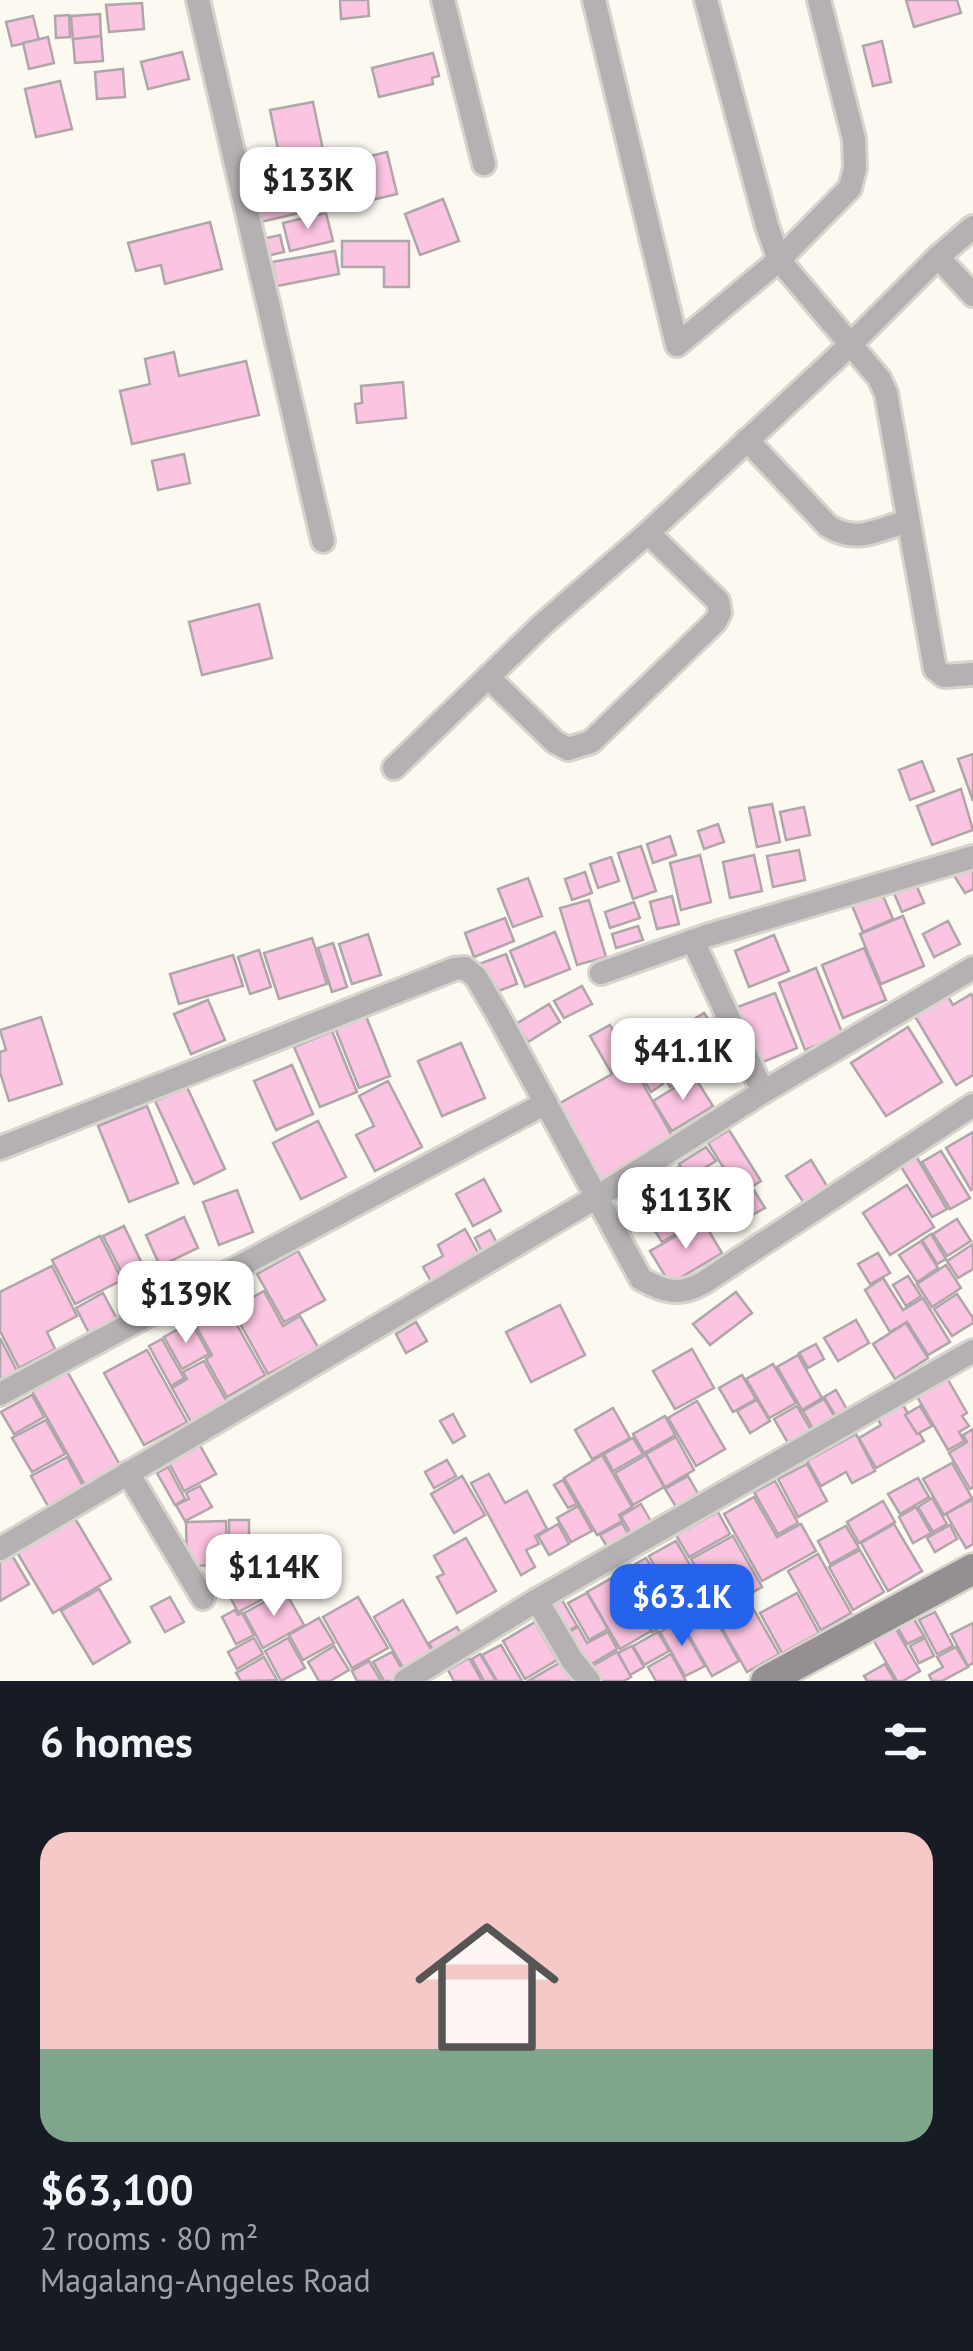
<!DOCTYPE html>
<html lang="en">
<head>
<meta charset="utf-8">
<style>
	body { margin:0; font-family:"PT Sans",sans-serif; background:#20242c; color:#f1f3f6; height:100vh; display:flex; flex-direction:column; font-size:38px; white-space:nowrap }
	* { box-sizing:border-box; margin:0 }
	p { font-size:32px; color:#9ea1a6 }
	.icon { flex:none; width:55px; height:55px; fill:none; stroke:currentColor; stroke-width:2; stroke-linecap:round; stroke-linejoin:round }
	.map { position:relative; height:1681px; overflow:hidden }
	.details { display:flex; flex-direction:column; background:#171b24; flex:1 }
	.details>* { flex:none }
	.price { position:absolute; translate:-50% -85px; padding:0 22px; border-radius:20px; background:#fff; color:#222; font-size:32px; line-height:65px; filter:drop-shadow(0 2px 5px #0008) }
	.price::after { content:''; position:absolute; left:50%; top:60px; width:30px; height:22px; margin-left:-15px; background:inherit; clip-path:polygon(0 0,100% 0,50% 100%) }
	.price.current { background:#2563eb; color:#fff }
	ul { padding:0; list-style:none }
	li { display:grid; align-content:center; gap:20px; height:530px; padding:0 40px }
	li span { display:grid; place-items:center; height:310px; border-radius:30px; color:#555 }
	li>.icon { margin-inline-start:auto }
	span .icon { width:180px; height:180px; fill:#fffc; stroke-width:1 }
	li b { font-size:42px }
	h2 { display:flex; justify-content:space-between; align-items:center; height:120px; padding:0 40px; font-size:42px }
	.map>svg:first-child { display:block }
	.building { fill:#fbc4e0; stroke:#afa6aa; stroke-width:2.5 }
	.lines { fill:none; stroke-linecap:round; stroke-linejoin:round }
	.street-casing { stroke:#d6d4cc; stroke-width:28 }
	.secondary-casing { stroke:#d6d4cc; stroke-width:35 }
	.street { stroke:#b5b1b3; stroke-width:22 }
	.secondary { stroke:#958f91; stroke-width:30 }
</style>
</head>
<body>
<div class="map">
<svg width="973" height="1681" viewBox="0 0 973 1681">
	<rect width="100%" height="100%" fill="#fbf9f0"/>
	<g class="building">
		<path d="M340,0h28l1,16 -28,3z"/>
		<path d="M906,0h51l4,13 -47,14z"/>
		<path d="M142,3l2,26 -35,3 -3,-27z"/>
		<path d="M100,14l1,25 -28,2 -2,-25z"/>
		<path d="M69,15l1,22 -14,1 -1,-22z"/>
		<path d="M33,16l6,24 -27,6 -6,-24z"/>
		<path d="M101,36l2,25 -28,2 -2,-24z"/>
		<path d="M48,37l6,26 -25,6 -6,-26z"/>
		<path d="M882,41l9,41 -18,4 -10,-40z"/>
		<path d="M182,52l7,27 -41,10 -7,-27z"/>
		<path d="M433,53l6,23 -7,2 1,6 -54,13 -7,-29z"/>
		<path d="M123,69l2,28 -28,2 -2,-27z"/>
		<path d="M60,81l12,48 -36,8 -11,-48z"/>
		<path d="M313,102l11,53 -43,9 -11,-54z"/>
		<path d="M387,152l10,42 -63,15 -10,-42z"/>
		<path d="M314,163l11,44 -69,16 -10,-44z"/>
		<path d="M443,199l16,42 -39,14 -15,-41z"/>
		<path d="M326,213l7,28 -43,10 -7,-28z"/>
		<path d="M210,222l12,47 -57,15 -4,-19 -25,6 -8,-28z"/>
		<path d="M280,235l4,17 -22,5 -4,-17z"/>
		<path d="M342,241h67v46h-25v-20h-42z"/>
		<path d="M335,251l4,23 -62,12 -5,-24z"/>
		<path d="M174,352l5,24 67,-15 13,54 -127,29 -12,-53 30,-7 -5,-25z"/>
		<path d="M403,382l3,36 -49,5 -2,-19 7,-1 -1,-17z"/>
		<path d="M184,454l6,29 -32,7 -6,-29z"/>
		<path d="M259,604l13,54 -70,17 -13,-53z"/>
		<path d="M973,754v47l-15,-42z"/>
		<path d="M922,761l12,30 -24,9 -11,-30z"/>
		<path d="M961,789l12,41 -41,15 -15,-39z"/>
		<path d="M772,804l8,38 -23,5 -8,-39z"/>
		<path d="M804,807l6,28 -24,5 -6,-28z"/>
		<path d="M718,824l6,18 -20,7 -6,-18z"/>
		<path d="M670,836l6,19 -23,8 -6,-19z"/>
		<path d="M641,846l15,45 -23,8 -15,-46z"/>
		<path d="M799,850l6,30 -32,7 -6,-31z"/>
		<path d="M700,855l11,47 -30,8 -11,-47z"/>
		<path d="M754,855l8,36 -32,7 -7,-36z"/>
		<path d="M611,857l8,24 -21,7 -8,-24z"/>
		<path d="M973,860v29l-8,4 -14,-22z"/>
		<path d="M585,872l7,21 -20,7 -7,-21z"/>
		<path d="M528,878l14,38 -29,11 -15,-38z"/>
		<path d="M915,882l9,21 -22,9 -9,-21z"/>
		<path d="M881,891l12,28 -30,13 -12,-29z"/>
		<path d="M672,896l7,28 -22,5 -7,-27z"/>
		<path d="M589,900l17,57 -29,8 -17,-57z"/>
		<path d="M634,902l6,16 -30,10 -5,-16z"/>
		<path d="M903,916l21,50 -43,18 -21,-50z"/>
		<path d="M505,918l9,23 -40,16 -9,-24z"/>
		<path d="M948,921l12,23 -26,13 -11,-23z"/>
		<path d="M638,926l5,14 -27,8 -4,-14z"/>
		<path d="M555,932l15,37 -45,18 -15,-36z"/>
		<path d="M368,934l13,41 -29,9 -13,-40z"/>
		<path d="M774,935l15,36 -40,16 -14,-36z"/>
		<path d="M312,938l15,46 -48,15 -15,-46z"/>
		<path d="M333,943l14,44 -15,5 -14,-44z"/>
		<path d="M864,948l22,52 -43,18 -21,-53z"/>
		<path d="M259,950l12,37 -21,7 -12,-37z"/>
		<path d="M506,954l11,30 -27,10 -11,-30z"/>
		<path d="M233,955l10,31 -64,18 -9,-30z"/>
		<path d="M816,968l27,67 -38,15 -26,-67z"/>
		<path d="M582,986l10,18 -28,14 -10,-17z"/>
		<path d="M943,988l10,17 18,-11 2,4v77l-17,10 -46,-77z"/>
		<path d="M775,993l22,55 -39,16 -23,-56z"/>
		<path d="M208,1000l17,40 -34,14 -17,-40z"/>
		<path d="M549,1004l11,18 -32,20 -12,-18z"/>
		<path d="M704,1013l16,24 -10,6 9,14 -49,30 -24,-38z"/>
		<path d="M366,1016l24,60 -31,12 -24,-60z"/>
		<path d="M41,1017l21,67 -53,17 -9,-29v-20l6,-2 -6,-20z"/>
		<path d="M610,1025l66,118 -78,44 -45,-80 59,-33 -22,-38z"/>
		<path d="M908,1027l34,55 -56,34 -35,-53z"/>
		<path d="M332,1031l25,61 -37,15 -26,-60z"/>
		<path d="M632,1037l11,19 -9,6 -12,-19z"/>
		<path d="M461,1043l24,55 -43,18 -24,-55z"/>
		<path d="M646,1057l17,27 -12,8 -17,-27z"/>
		<path d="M292,1065l21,49 -37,16 -22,-49z"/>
		<path d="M694,1076l19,30 -41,25 -19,-30z"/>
		<path d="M388,1081l34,66 -47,24 -19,-36 18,-9 -15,-30z"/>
		<path d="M187,1087l38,82 -31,15 -39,-83z"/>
		<path d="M147,1106l31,77 -49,19 -31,-76z"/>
		<path d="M318,1121l28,56 -45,22 -28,-56z"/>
		<path d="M729,1130l32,51 -21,13 -32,-51z"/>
		<path d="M973,1132v57l-2,1 -25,-42z"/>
		<path d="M706,1147l10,14 -28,17 -9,-14z"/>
		<path d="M941,1151l29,47 -20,11 -28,-47z"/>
		<path d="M916,1156l31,53 -15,8 -32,-52z"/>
		<path d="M811,1160l19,31 -24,15 -20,-30z"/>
		<path d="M678,1167l7,12 -16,10 -7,-12z"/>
		<path d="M700,1173l18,29 -25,14 -17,-28z"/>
		<path d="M484,1179l17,32 -28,15 -17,-32z"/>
		<path d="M662,1182l27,44 -27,16 -28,-44z"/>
		<path d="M907,1185l27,42 -44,28 -27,-42z"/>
		<path d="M753,1189l12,19 -24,13 -11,-19z"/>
		<path d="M237,1190l16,42 -34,13 -16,-43z"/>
		<path d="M184,1217l14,31 -38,18 -14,-31z"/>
		<path d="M957,1219l14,22 -24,15 -14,-22z"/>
		<path d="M703,1221l19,32 -52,31 -20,-33z"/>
		<path d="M124,1226l21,44 -20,9 -22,-43z"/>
		<path d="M465,1229l16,29 -48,27 -10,-18 20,-11 -5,-11z"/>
		<path d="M490,1230l9,17 -15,9 -9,-18z"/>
		<path d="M931,1234l15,25 -9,5 -15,-24z"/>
		<path d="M100,1236l22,44 -47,24 -23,-44z"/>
		<path d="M921,1241l17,27 -21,14 -18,-27z"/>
		<path d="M973,1244v25l-15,9 -11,-17z"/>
		<path d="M298,1251l27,49 -41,22 -27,-48z"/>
		<path d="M878,1253l12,20 -20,11 -12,-20z"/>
		<path d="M946,1265l15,23 -29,19 -15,-23z"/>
		<path d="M52,1266l25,50 -30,16 8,17 -36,19 -19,-37v-39z"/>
		<path d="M908,1276l13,20 -15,10 -13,-21z"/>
		<path d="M883,1278l20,32 20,-12 27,44 -22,13 -21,-33 -17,10 -25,-42z"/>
		<path d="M264,1291l19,35 17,-10 18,31 -50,27 -36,-65z"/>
		<path d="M736,1292l16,21 -42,32 -17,-21z"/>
		<path d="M103,1293l14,26 -28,14 -13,-25z"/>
		<path d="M957,1294l16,24v5l-21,13 -18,-27z"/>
		<path d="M224,1302l41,73 -38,22 -21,-38 6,-4 -20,-36z"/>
		<path d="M560,1305l25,50 -54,27 -25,-50z"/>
		<path d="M856,1320l13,23 -31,18 -14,-23z"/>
		<path d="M191,1322l18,32 -27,15 -18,-32z"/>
		<path d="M416,1322l11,19 -21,12 -10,-19z"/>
		<path d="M906,1323l22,35 -33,21 -22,-35z"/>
		<path d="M0,1338l17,33 -17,9z"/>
		<path d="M162,1339l22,39 -13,8 -22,-40z"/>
		<path d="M816,1344l8,15 -16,9 -9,-15z"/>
		<path d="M692,1349l22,39 -39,21 -22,-38z"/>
		<path d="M147,1350l40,72 -43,23 -40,-72z"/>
		<path d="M798,1355l24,43 -20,12 -25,-43z"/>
		<path d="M204,1361l23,41 -36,20 -19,-34 15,-9 -4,-7z"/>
		<path d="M773,1364l23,39 -27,15 -23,-39z"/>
		<path d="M67,1371l53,94 -35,20 -53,-94z"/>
		<path d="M943,1371l24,42 -5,3 7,10 -10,6 5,9 -16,9 -32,-55z"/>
		<path d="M742,1375l14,24 -23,13 -14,-24z"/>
		<path d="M836,1390l13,23 -11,7 -14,-23z"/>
		<path d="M32,1395l12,22 -30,17 -13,-22z"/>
		<path d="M899,1398l25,43 -48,27 -17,-30 22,-13 -7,-13z"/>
		<path d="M824,1399l14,23 -22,12 -13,-23z"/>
		<path d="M757,1400l13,21 -20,12 -13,-22z"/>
		<path d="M697,1401l28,48 -29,17 -28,-48z"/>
		<path d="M797,1406l17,29 -23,13 -17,-29z"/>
		<path d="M920,1406l12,20 -15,8 -12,-19z"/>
		<path d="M613,1408l17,30 -38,21 -17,-29z"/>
		<path d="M453,1414l12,22 -12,7 -13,-22z"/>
		<path d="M665,1416l10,19 -31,18 -11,-19z"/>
		<path d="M46,1420l19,34 -33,18 -20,-34z"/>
		<path d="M973,1429v58l-3,2 -21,-36 18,-11 -4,-7z"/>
		<path d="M856,1434l19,37 -23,12 -6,-11 -25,14 -14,-25z"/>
		<path d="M676,1437l18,33 -29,17 -19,-33z"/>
		<path d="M633,1438l10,16 -30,17 -9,-17z"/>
		<path d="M198,1442l18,32 -32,17 -17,-32z"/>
		<path d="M602,1455l30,52 -13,8 3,6 -25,14 -33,-57z"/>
		<path d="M646,1455l18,32 -31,18 -18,-32z"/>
		<path d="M67,1457l16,29 -35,20 -17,-30z"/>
		<path d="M447,1460l9,16 -22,12 -9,-16z"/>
		<path d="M952,1463l20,35 -28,17 -21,-36z"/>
		<path d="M807,1464l20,37 -29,16 -20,-38z"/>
		<path d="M168,1467l17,32 -10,6 -18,-32z"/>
		<path d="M489,1474l16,29 22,-12 20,38 -12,7 4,8 -13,6 9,17 -14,8 -50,-92z"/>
		<path d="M462,1476l23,39 -31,18 -23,-39z"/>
		<path d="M688,1476l12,21 -22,13 -13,-21z"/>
		<path d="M918,1478l11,19 -29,17 -12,-20z"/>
		<path d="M563,1480l14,24 -9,4 -14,-23z"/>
		<path d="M775,1481l23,42 -20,11 -24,-42z"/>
		<path d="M200,1486l12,21 -27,14 -9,-16 13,-6 -3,-6z"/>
		<path d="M754,1497l23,40 24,-13 15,27 -54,30 -38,-67z"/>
		<path d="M932,1498l15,26 -14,8 -15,-25z"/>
		<path d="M973,1499v45l-7,4 -20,-34z"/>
		<path d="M883,1501l12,21 -36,21 -12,-21z"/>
		<path d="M641,1504l12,21 -20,12 -12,-21z"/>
		<path d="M578,1506l14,25 -21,11 -14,-24z"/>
		<path d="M916,1507l15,26 -18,10 -14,-26z"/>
		<path d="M718,1512l12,22 -41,23 -13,-22z"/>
		<path d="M73,1515l38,64 -58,34 -38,-64z"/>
		<rect x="229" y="1520" width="20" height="31"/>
		<path d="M226,1521l1,44 -40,1 -1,-44z"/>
		<path d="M622,1523l8,14 -21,13 -9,-15z"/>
		<path d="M558,1524l11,20 -20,11 -11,-19z"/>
		<path d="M894,1524l28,47 -34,20 -27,-48z"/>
		<path d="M950,1525l7,14 -22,13 -8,-14z"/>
		<path d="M846,1526l13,22 -29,16 -12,-23z"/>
		<path d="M733,1536l29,51 -14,8 -6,-10 -28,16 -23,-42z"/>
		<path d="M466,1538l30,53 -39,22 -20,-36 7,-3 -10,-18z"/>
		<path d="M676,1541l14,24 -28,15 -13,-24z"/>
		<path d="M262,1548l22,40 -46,24 -21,-40z"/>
		<path d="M860,1550l24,42 -31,18 -24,-43z"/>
		<path d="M10,1552l19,32 -29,17v-43z"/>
		<path d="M818,1554l33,59 -30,17 -33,-59z"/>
		<path d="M646,1558l13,22 -26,15 -13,-22z"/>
		<path d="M690,1567l14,25 -33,18 -14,-24z"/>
		<path d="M619,1574l32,57 -31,18 -33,-57z"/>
		<path d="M655,1586l19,34 -22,12 -19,-34z"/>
		<path d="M99,1589l31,53 -37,22 -32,-53z"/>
		<path d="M742,1589l37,65 -32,18 -37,-65z"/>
		<path d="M285,1591l19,34 -41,23 -19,-35z"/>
		<path d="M587,1593l21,36 -19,11 -21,-37z"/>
		<path d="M797,1593l22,40 -37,20 -22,-40z"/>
		<path d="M170,1597l14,25 -19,10 -14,-25z"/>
		<path d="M358,1597l30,51 -36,20 -29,-51z"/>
		<path d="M703,1597l36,64 -27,15 -36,-64z"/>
		<path d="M403,1600l32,57 -29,16 -32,-56z"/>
		<path d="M562,1600l15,26 -18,10 -15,-26z"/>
		<path d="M235,1610l3,5 4,-2 12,22 -18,9 -14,-27z"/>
		<path d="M935,1612l18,34 -16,8 -18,-34z"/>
		<path d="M889,1617l31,54 -17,10h-6l-30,-52z"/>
		<path d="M319,1618l15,25 -31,17 -14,-25z"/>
		<path d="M914,1619l10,17 -17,8 -9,-16z"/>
		<path d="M679,1621l26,45 -20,10 -25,-44z"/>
		<path d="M535,1622l22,38 -32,19 -22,-38z"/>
		<path d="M973,1623v40l-5,3 -17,-32z"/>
		<path d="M457,1627l8,14 -28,16 -8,-14z"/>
		<path d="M578,1627l9,16 21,-11 9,17 -36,21 -20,-33z"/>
		<path d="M658,1632l11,19 -25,14 -11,-19z"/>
		<path d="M254,1638l9,16 -26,15 -9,-17z"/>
		<path d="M288,1638l17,30 -24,13 -16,-30z"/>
		<path d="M925,1638l9,18 -15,7 -9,-17z"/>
		<path d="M501,1645l21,36h-25l-15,-26z"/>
		<path d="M334,1646l15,24 -19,11h-11l-11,-19z"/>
		<path d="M632,1646l12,21 -14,8 -12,-22z"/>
		<path d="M956,1647l12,20 -26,14h-10l-3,-6 14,-8 -6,-10z"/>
		<path d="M392,1652l14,24 -9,5h-13l-11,-19z"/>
		<path d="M617,1652l14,25 -7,4h-30l-7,-12z"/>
		<path d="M480,1654l16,27h-12l-12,-22z"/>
		<path d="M671,1654l15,27h-30l-8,-14z"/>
		<path d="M264,1657l13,23 -36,1 -5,-8z"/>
		<path d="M469,1658l13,23h-28l-6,-11z"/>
		<path d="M369,1661l12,20h-24l-5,-10z"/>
		<path d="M561,1662l11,19h-44z"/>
		<path d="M885,1664l10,17h-28l-3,-5z"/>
	</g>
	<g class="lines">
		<defs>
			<g id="street">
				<path d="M198,0l125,541"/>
				<path d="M443,0l41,164"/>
				<path d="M594,0l83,345 102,-85 71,-72 5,-20 -1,-29 -35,-139"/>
				<path d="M706,0l61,226 12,34 100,118 7,15 49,276 9,7 29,-2"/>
				<path d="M938,257l35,38"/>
				<path d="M747,440l81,86c29,18 49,4 80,-5"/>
				<path d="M488,677l67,65 13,7 23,-7 124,-120 5,-9 -2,-12 -70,-68"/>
				<path d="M394,768l149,-144 105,-91 201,-187 89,-89 35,-30"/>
				<path d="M693,941l70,151"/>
				<path d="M601,973l105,-37 267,-79"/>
				<path d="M0,1148l454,-179 11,-1 11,9 21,36 144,266c23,13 39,17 62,4l270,-178"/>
				<path d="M0,1394l546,-291"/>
				<path d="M128,1473l75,125"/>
				<path d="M0,1549l597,-352 166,-105 210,-124"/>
				<path d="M537,1600l35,60 17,21"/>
				<path d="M405,1681l132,-81 436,-249"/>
			</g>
			<path id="secondary" d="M766,1681l207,-112"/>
		</defs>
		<use href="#street" class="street-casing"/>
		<use href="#secondary" class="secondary-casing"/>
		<use href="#street" class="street"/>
		<use href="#secondary" class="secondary"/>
	</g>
</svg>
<b class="price" style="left:308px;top:232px">$133K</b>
<b class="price" style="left:683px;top:1103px">$41.1K</b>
<b class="price" style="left:686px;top:1252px">$113K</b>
<b class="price" style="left:186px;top:1346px">$139K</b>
<b class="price" style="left:274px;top:1619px">$114K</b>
<b class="price current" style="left:682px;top:1649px">$63.1K</b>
</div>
<section class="details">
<h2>6 homes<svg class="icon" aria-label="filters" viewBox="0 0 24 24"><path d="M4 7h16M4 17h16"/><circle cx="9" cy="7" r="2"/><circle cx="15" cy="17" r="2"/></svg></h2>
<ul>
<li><span style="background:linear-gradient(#f6c9c9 70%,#7fa58c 0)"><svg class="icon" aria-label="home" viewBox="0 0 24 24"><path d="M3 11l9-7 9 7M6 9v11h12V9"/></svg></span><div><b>$63,100</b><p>2 rooms · 80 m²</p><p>Magalang-Angeles Road</p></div></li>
</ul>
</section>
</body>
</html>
